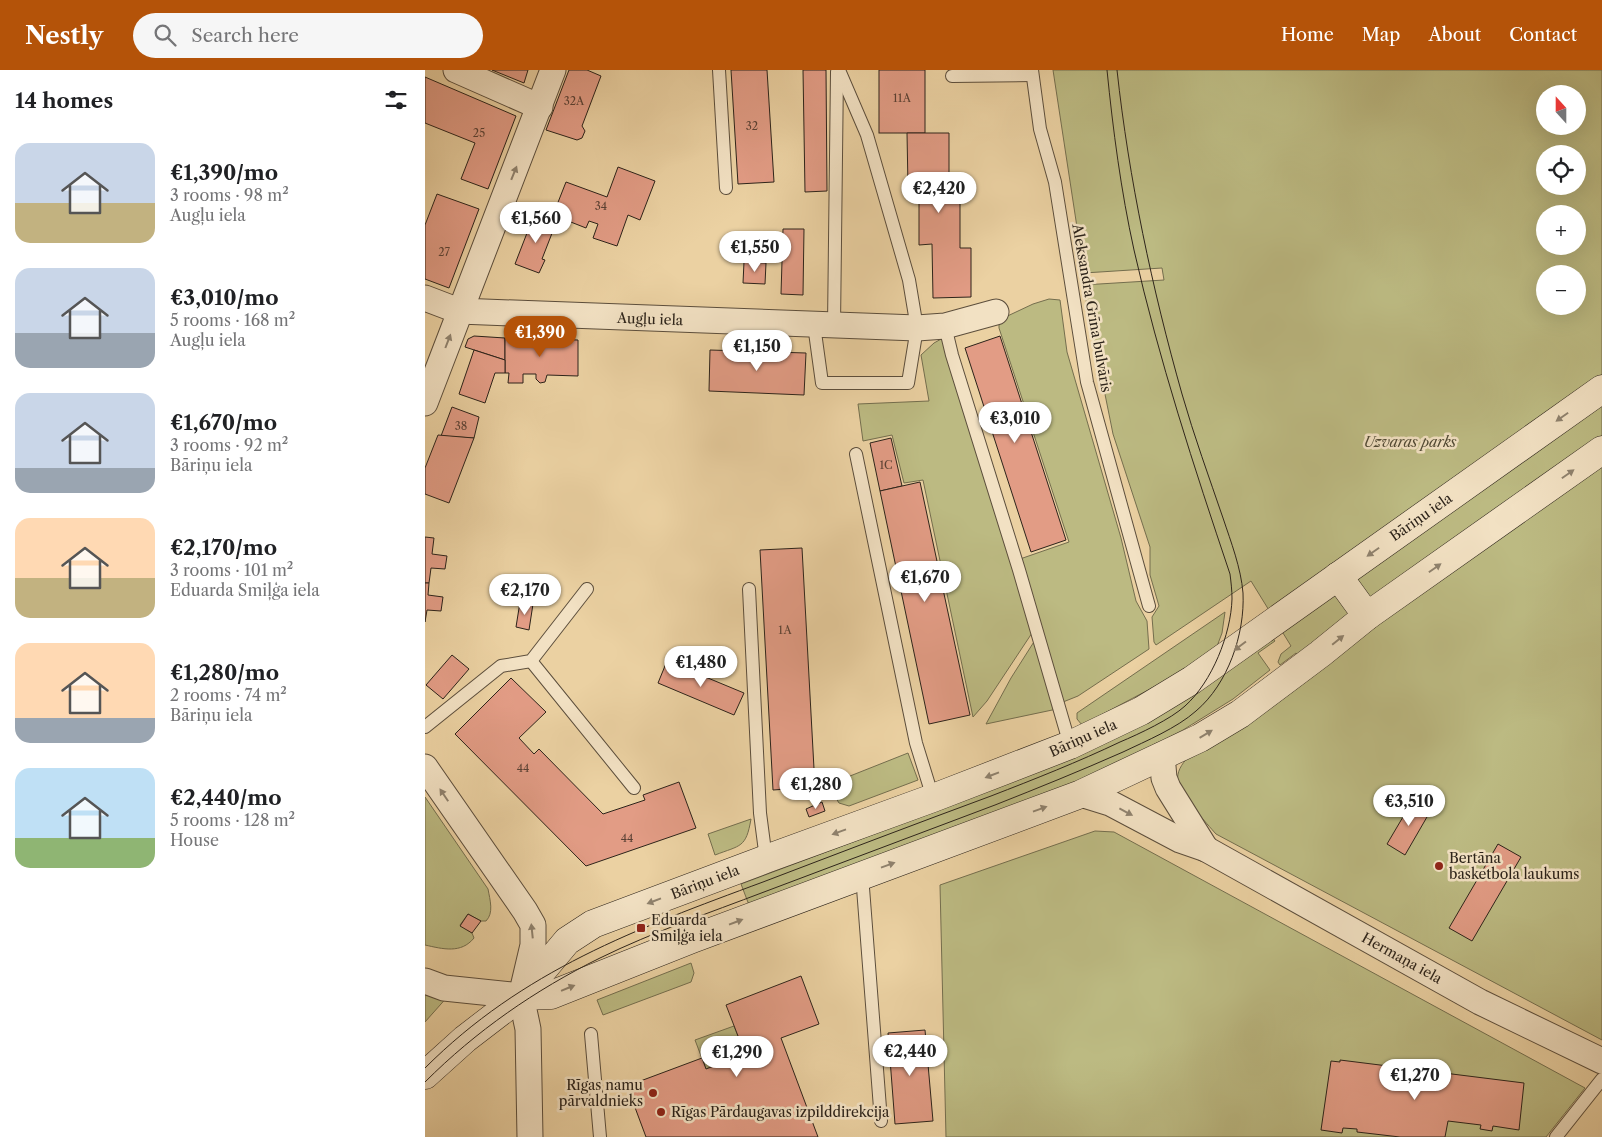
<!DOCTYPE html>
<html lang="en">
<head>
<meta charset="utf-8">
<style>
	body { margin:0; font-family:"Libre Caslon Text",serif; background:#f6f6f6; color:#202124; height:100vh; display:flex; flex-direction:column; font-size:19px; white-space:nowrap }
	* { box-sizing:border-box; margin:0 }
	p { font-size:16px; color:#757577 }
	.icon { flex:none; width:28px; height:28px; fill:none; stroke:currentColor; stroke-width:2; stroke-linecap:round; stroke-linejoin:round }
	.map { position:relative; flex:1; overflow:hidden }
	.details { display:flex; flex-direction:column; background:#fff; width:425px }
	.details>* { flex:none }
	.needle { width:32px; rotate:339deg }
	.controls { position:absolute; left:1111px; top:15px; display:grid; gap:10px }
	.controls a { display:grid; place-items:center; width:50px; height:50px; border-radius:50%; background:#fff; box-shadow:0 5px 20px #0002; font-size:25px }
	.price { position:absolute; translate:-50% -42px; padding:0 11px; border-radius:18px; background:#fff; color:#222; font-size:16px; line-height:32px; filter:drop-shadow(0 1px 2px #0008) }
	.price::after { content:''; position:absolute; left:50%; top:30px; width:15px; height:11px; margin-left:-8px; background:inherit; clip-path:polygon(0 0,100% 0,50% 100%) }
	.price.on { background:#b45309; color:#fff }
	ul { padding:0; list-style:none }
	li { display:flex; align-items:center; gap:15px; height:125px; padding:0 15px }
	li span { display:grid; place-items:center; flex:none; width:140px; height:100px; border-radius:15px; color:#555 }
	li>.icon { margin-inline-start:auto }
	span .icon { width:60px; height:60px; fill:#fffc; stroke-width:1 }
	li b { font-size:21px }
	h2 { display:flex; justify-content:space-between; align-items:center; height:60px; padding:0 15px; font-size:21px }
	header { display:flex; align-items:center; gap:30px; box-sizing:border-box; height:70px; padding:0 25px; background:#b45309; color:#fff }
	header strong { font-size:24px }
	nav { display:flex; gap:28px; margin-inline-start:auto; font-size:18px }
	.search { width:350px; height:45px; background:#f6f6f6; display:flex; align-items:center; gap:12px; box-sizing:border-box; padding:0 18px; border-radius:28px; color:#757577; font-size:19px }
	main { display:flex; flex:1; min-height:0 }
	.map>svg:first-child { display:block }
	.green { fill:#bcba82; stroke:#746e4e; fill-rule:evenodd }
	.building { fill:#e29c85; stroke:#2c231a }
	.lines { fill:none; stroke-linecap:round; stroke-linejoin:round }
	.lane-casing { stroke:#5c4e3c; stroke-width:14 }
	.street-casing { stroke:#5c4e3c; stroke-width:27 }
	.secondary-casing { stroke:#2c231a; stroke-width:29 }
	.lane { stroke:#f2e1c3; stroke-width:12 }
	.street { stroke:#f2e1c3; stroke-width:25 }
	.secondary { stroke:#f2e1c3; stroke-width:28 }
	.tram { stroke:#2c231a; stroke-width:1 }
	.oneway { fill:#8f826e }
	.poi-dot { fill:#8f2418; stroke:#f2e1c3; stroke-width:2 }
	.labels { text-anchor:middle; stroke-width:5; stroke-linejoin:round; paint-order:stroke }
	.number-label { font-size:11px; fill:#5a4135 }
	.street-label { font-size:14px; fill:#2c231a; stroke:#f2e1c3 }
	.park-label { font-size:14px; font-style:italic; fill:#504934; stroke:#f2e1c3 }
	.poi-label { font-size:14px; fill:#2c231a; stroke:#f2e1c3; text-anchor:start }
</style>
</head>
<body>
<header>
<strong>Nestly</strong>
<div class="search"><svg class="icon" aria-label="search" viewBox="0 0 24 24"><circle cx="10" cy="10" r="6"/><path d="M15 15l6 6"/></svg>Search here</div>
<nav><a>Home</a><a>Map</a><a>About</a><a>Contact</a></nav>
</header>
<main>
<section class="details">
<h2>14 homes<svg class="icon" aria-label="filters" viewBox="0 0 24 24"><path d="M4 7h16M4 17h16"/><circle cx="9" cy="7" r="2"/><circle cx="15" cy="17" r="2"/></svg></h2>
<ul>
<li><span style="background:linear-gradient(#c9d6e8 60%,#c2b280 0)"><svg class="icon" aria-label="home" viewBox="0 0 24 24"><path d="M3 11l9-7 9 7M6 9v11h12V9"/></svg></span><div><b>€1,390/mo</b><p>3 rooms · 98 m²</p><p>Augļu iela</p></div></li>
<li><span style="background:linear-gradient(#c9d6e8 65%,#9aa5b1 0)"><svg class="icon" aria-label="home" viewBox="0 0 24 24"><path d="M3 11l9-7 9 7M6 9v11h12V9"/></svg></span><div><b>€3,010/mo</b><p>5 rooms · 168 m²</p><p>Augļu iela</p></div></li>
<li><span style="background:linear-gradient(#c9d6e8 75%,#9aa5b1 0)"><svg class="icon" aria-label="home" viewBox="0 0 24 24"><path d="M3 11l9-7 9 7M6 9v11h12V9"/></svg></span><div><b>€1,670/mo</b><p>3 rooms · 92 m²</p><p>Bāriņu iela</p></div></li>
<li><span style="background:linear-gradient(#ffd9b3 60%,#c2b280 0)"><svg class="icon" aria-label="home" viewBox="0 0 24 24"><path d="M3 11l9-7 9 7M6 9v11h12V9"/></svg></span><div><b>€2,170/mo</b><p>3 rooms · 101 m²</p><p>Eduarda Smiļģa iela</p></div></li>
<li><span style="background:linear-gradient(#ffd9b3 75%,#9aa5b1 0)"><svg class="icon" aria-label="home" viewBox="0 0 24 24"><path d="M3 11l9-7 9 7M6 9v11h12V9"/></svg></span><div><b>€1,280/mo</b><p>2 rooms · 74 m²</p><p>Bāriņu iela</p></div></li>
<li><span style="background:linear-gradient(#bfe0f5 70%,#8fb573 0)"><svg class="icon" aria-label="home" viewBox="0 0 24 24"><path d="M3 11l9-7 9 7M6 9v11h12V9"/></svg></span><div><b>€2,440/mo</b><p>5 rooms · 128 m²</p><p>House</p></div></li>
</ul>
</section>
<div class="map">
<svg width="1177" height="1067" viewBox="0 0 1177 1067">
	<rect width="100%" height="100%" fill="#ebd1a2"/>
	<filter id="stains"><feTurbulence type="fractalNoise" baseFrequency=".004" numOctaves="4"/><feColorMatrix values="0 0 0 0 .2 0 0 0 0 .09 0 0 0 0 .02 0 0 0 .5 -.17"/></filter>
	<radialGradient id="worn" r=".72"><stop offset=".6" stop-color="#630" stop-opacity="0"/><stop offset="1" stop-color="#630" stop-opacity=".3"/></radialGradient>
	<g class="green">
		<path d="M628,0h549v970l-386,-206c-9,-10 -35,-39 -38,-52 -2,-10 4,-18 10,-25l122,-84 -14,-20 -16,12 -2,-3 3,-8 10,-8 -40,-65 -95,64 -2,-3 -2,-25 7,-11 -9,-31v-28l-37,-113 -30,-149 81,-5 -2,-12 -78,5zM1120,24h32v32h-32zM1120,84h32v32h-32zM1120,144h32v32h-32zM1120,204h32v32h-32z"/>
		<path d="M624,229l11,1 7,52 54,186 15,63 11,20 2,28 -71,47 -15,6 -43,-143 49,-17 -70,-214v-8l34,-16z"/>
		<path d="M518,268l91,292 -47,71 -14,16 -50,-237 -19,3 -12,-48 -29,6 -5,-37 71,-3 -8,-46 13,-12z"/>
		<path d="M800,542l-3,21 -6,16 -47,30 -87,46 -5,-6v-6z"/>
		<path d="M846,566l4,5 -17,12 12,17 -37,29 -50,31 -107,54 -327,121 -8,-21 242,-91z"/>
		<path d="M612,567l20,72 -71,15 25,-46z"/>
		<path d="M483,683l10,27 -69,26 -10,-3 -5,-8v-5l11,-12z"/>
		<path d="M0,727l63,92c2,11 6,24 -2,32h-5l-13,-7 -8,11 12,8 2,5c-13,16 -31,11 -49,7z"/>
		<path d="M326,749c-5,29 -10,26 -36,36l-7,-21z"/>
		<path d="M670,761l19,1 471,256 -39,49h-600l-6,-252z"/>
		<path d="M266,893l3,10 -3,9 -88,33 -6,-15z"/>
		<path d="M0,916l24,9 -24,27z"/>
		<path d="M309,956l11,28 -39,15 -11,-29z"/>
	</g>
	<g class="building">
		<path d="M67,0h36l-4,13z"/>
		<path d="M144,0h18l14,6 -19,50 3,5 -3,7 -5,2 -31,-10z"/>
		<path d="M306,0h36l7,112 -36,2z"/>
		<path d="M378,0h23l1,121 -22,1z"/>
		<rect x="454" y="0" width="46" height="63"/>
		<path d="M0,7l91,39 -28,73 -27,-10 14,-36 -50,-20z"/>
		<path d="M482,63h42v60h11v55h11v49l-38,1 -1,-54 -13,1v-58h-11z"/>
		<path d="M193,97l37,14 -15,39 -12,-5 -11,31 -24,-8 5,-14 -9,-3 -3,7 -33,-13 13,-33 41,15z"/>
		<path d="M12,124l42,15 -30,79 -24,-9v-54z"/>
		<path d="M109,145l22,8 -14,36 3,1 -6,13 -24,-9z"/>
		<path d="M358,159h21l-1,66 -22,-1z"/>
		<path d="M319,192l22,1 -1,21 -22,-1z"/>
		<path d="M49,266l31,2v22l-40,-13 3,-8z"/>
		<path d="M575,266l66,204 -35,12 -66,-204z"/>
		<path d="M80,268l73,2v36l-31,-1 -2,7 -5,1 -4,-4v-5h-13v9h-15l1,-10h-4z"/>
		<path d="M49,280l31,10v13h-10l-10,30 -26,-9z"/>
		<path d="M285,280l96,3 -2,42 -95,-4z"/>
		<path d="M27,337l27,10 -5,21 -33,-2z"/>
		<path d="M13,365l36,3 -25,65 -24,-9v-26z"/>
		<path d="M466,368l11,48 -22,5 -10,-48z"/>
		<path d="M495,412l50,233 -41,9 -49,-233z"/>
		<path d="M0,467l9,1 -2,16 15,2 -2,13 -14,-1 -2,15h-4z"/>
		<path d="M377,478l13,239 -42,3 -13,-240z"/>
		<path d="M0,513h4l-1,12 15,2 -2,14 -14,-1 -2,12z"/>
		<path d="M95,532l13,2 -4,26 -13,-3z"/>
		<path d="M27,585l17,14 -26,30 -17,-14z"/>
		<path d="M242,591l77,32 -10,22 -76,-32z"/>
		<path d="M86,608l35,34 -27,26 15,16 5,-5 64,65 42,-14 -2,-5 36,-13 17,46 -110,38 -131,-132z"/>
		<path d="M988,730l18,10 -26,45 -18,-11z"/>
		<path d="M397,732l3,9 -16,6 -3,-8z"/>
		<path d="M1073,774l23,13 -49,84 -23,-13z"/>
		<path d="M43,844l13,7 -9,12 -12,-7z"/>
		<path d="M376,906l18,48 -38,14 37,99h-172l-19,-51 75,-28 4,11 39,-15 -19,-49z"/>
		<path d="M500,960l8,91 -38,3 -7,-91z"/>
		<path d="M915,990l184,23 -5,47 -26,-4 -1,5 -12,-2 1,-4 -33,-4 -3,16h-45l-43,-5v-3l-14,-1 -1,5 -21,-3 10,-69 9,1z"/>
	</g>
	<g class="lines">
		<defs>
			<g id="lane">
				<path d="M294,0l7,118"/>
				<path d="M607,0l8,59 15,53 32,200 62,224"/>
				<path d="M527,6l80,-1"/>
				<path d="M389,255l8,58h86l9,-55 -8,-48 -42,-145 -28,-65"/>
				<path d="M409,256l3,-254"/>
				<path d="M520,256l7,29 67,215 51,175"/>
				<path d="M431,384l60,289 17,55"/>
				<path d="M324,519l11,224 6,46"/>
				<path d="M106,591l103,127"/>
				<path d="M0,657l76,-61 30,-5 56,-72"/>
				<path d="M437,805l19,246"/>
				<path d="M166,964l9,103"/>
				<path d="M1131,1067l46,-58"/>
			</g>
			<g id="street">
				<path d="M31,0l84,37"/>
				<path d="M0,228l34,13 458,17 28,-2 51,-14"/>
				<path d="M0,333l128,-333"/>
				<path d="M737,685l2,23 4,10 38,61"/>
				<path d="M0,697l100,144 8,14v20l-12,51 7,33 2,108"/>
				<path d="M656,724l29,9 70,37 26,9 274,153 122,59"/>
				<path d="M0,911l19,7 77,8"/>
			</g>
			<g id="secondary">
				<path d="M913,506l29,40"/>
				<path d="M96,926l30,-1 141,-56 389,-145 119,-56 40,-24 80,-60 47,-38 235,-166"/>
				<path d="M0,1005l40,-36 56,-43 46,-55 26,-17 173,-65 167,-61 137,-53 71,-34 51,-31 410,-291"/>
			</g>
		</defs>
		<use href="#lane" class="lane-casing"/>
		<use href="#street" class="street-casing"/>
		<use href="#secondary" class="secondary-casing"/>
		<use href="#lane" class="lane"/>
		<use href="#street" class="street"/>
		<use href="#secondary" class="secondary"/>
		<g class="tram">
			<path d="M0,998c98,-98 211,-139 338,-186 76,-29 152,-58 228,-86 44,-17 87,-34 129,-54 19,-8 51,-23 65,-36 27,-24 46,-72 47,-107 0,-9 -1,-17 -2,-25 -36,-107 -71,-214 -96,-324 -13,-59 -21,-120 -27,-180"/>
			<path d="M0,1012c51,-51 110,-92 175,-124 53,-26 109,-45 164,-66 77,-29 154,-58 231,-87 43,-17 85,-34 128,-53 23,-11 54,-24 73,-41 32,-27 49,-77 47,-118 -2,-25 -12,-51 -20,-75 -14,-41 -29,-82 -41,-124 -30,-106 -53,-214 -65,-324"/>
		</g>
	</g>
	<defs><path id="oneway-solid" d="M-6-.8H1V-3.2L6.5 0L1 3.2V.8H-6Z" transform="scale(1.25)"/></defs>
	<g class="oneway">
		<use href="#oneway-solid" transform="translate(89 103) rotate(-68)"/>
		<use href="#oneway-solid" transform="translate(23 271) rotate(-69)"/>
		<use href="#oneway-solid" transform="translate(1137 347) rotate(145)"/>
		<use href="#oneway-solid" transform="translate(1143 404) rotate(-35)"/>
		<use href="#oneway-solid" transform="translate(948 482) rotate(145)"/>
		<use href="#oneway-solid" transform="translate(1010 498) rotate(-35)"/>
		<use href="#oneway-solid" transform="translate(913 570) rotate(-39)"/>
		<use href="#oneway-solid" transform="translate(815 576) rotate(143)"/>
		<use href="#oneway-solid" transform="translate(781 664) rotate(-31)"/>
		<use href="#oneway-solid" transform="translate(567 705) rotate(159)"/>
		<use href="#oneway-solid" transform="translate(19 725) rotate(-124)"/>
		<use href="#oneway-solid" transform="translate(615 739) rotate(-20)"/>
		<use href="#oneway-solid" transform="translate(701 742) rotate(28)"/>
		<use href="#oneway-solid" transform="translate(414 762) rotate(160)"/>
		<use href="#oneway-solid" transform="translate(463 795) rotate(-20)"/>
		<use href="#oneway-solid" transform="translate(229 831) rotate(159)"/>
		<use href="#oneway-solid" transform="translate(311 852) rotate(-21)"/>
		<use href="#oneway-solid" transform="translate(107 861) rotate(-96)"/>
		<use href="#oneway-solid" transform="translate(143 918) rotate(-22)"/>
	</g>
	<g class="poi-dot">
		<circle cx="1014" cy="796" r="5"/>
		<rect x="211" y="853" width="10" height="10" rx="2.5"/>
		<circle cx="228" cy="1023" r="5"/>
		<circle cx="236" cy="1042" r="5"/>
	</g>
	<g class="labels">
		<g class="number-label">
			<text x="477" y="32">11A</text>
			<text x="149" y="35">32A</text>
			<text x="327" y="60">32</text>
			<text x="54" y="67">25</text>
			<text x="176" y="140">34</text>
			<text x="19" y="186">27</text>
			<text x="36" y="360">38</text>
			<text x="461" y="399">1C</text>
			<text x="360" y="564">1A</text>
			<text x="98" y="702">44</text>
			<text x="202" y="772">44</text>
		</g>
		<g class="street-label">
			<text transform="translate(667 238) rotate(80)" y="5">Aleksandra Grīna bulvāris</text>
			<text transform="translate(225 249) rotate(2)" y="5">Augļu iela</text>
			<text transform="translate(996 447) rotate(-35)" y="5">Bāriņu iela</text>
			<text transform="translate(658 668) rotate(-24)" y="5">Bāriņu iela</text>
			<text transform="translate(280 812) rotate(-21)" y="5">Bāriņu iela</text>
			<text transform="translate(977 888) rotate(29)" y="5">Hermaņa iela</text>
		</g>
		<g class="park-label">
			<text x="985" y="377">Uzvaras parks</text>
		</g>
		<g class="poi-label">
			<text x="1024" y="793">Bertāna<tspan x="1024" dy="16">basketbola laukums</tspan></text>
			<text x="226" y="855">Eduarda<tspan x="226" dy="16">Smiļģa iela</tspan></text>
			<text x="218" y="1020" text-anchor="end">Rīgas namu<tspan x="218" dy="16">pārvaldnieks</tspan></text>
			<text x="246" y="1047">Rīgas Pārdaugavas izpilddirekcija</text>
		</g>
	</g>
	<rect width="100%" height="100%" filter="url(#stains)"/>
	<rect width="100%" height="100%" fill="url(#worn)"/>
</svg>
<div class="controls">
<a><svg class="needle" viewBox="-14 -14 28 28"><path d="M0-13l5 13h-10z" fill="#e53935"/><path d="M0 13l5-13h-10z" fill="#757577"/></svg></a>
<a><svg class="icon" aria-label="locate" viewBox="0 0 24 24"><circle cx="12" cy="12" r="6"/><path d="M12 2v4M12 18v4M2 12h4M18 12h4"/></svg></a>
<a>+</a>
<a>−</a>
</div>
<b class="price" style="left:514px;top:144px">€2,420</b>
<b class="price" style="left:111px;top:174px">€1,560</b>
<b class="price" style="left:330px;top:203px">€1,550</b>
<b class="price on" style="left:115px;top:288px">€1,390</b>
<b class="price" style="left:332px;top:302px">€1,150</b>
<b class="price" style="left:590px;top:374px">€3,010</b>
<b class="price" style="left:500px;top:533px">€1,670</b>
<b class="price" style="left:100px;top:546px">€2,170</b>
<b class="price" style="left:276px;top:618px">€1,480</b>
<b class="price" style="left:391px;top:740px">€1,280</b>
<b class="price" style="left:984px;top:757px">€3,510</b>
<b class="price" style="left:485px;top:1007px">€2,440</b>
<b class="price" style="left:312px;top:1008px">€1,290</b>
<b class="price" style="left:990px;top:1031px">€1,270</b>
</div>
</main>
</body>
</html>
